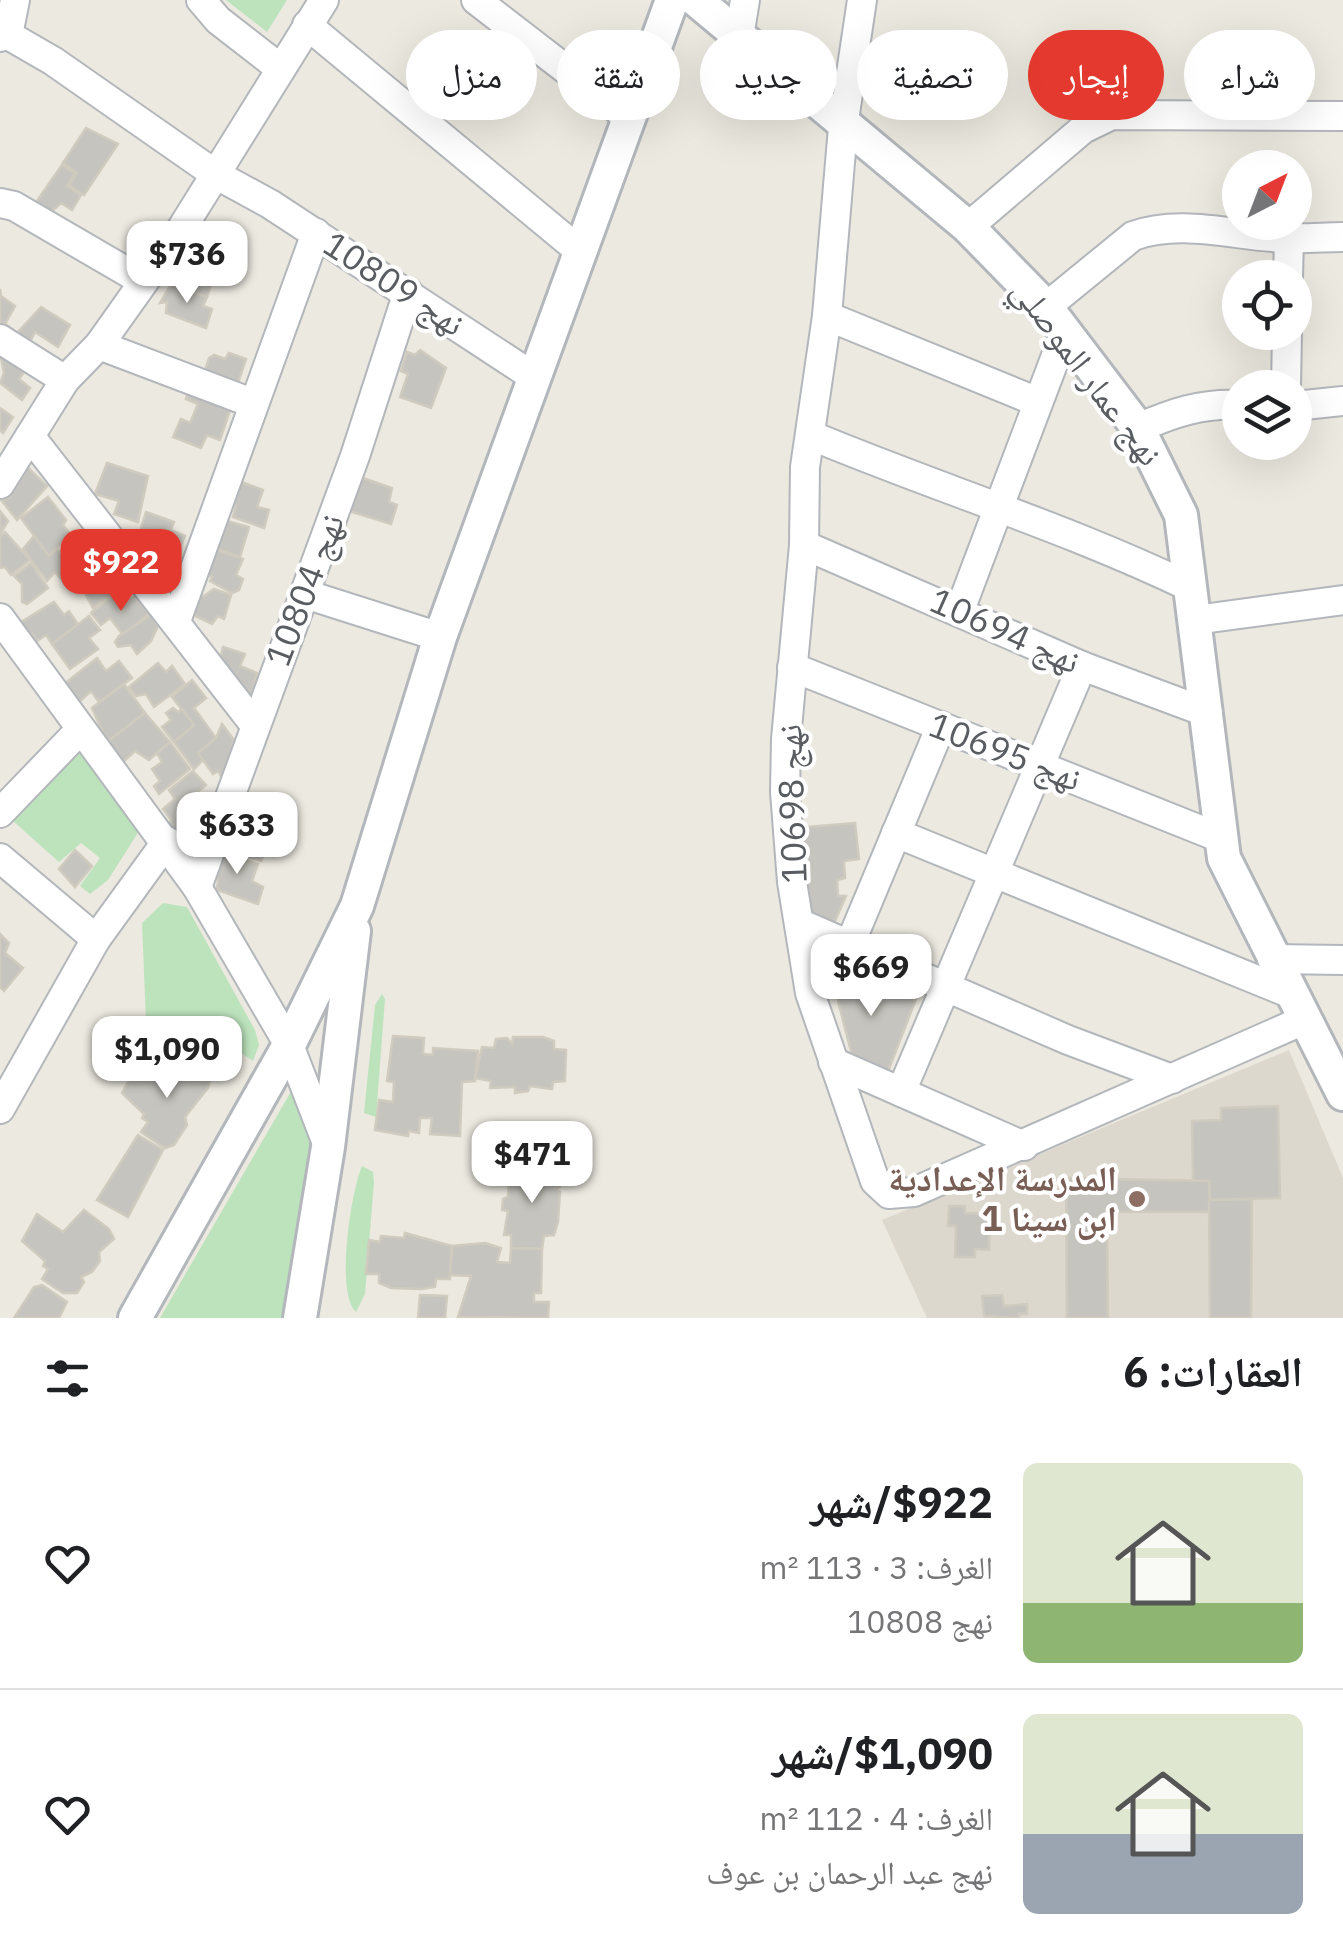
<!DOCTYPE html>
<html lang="ar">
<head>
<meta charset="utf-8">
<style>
	body { margin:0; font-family:"IBM Plex Sans","Noto Naskh Arabic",sans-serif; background:#f2f2f2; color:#202124; direction:rtl; height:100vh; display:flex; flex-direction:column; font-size:38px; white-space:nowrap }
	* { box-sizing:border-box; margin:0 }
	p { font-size:32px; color:#757577 }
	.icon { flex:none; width:55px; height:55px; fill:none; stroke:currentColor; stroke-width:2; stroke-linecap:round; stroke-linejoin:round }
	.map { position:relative; height:1318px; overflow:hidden; direction:ltr }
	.panel { display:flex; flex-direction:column; background:#fff; flex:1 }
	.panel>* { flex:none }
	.top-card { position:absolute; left:30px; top:30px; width:1285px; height:90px; direction:rtl; display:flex; gap:20px }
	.needle { width:65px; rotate:42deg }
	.buttons { position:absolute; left:1222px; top:150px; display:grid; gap:20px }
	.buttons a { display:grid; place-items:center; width:90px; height:90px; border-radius:50%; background:#fff; box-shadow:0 10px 40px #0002; font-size:50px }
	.price { position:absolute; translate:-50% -85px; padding:0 22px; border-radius:20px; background:#fff; color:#222; font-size:32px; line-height:65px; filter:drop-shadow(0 2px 5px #0008) }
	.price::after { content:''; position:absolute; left:50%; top:60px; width:30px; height:22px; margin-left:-15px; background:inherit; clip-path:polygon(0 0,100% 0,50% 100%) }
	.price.active { background:#e4392e; color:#fff }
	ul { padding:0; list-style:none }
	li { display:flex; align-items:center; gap:30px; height:250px; padding:0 40px }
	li+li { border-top:2px solid #e0e0e0 }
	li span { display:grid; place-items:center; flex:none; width:280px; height:200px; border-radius:15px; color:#555 }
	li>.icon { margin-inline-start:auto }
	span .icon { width:120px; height:120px; fill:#fffc; stroke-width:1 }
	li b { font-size:42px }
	h2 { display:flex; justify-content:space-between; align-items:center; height:120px; padding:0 40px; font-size:42px }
	.chip { padding:0 35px; border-radius:45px; background:#fff; box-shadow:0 10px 40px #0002; font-size:35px; line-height:90px }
	.chip.active { background:#e4392e; color:#fff }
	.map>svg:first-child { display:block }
	.education { fill:#dcd8ce }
	.green { fill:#bde3bd }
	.building { fill:#c6c4be; stroke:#d0cbbf; stroke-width:2.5 }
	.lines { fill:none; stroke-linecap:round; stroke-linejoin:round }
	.minor-casing { stroke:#b3b7bb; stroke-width:32 }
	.tertiary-casing { stroke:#b3b7bb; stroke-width:38 }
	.minor { stroke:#fff; stroke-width:28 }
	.tertiary { stroke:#fff; stroke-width:32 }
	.education-dot { fill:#8d6e63; stroke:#fff; stroke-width:4 }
	.labels { text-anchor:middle; stroke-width:8; stroke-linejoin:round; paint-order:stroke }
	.street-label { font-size:35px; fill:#595d61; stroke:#fff }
	.education-label { font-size:35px; font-weight:bold; fill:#785e54; stroke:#fff; text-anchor:end }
</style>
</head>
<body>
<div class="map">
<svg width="1343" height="1318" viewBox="0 0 1343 1318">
	<rect width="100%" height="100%" fill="#ece9e0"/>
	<path class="education" d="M1289,1050l54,128v140h-416l-45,-98z"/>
	<g class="green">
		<path d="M226,0h61l-20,32z"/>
		<path d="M83,746l56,85 -31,49 -18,14 -10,-8 20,-28 -19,-15 -22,19 -46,-41z"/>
		<path d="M163,903l24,4 68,123 4,15 -6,16 -46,-32 -24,27 -25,-19 -11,10 -5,-124z"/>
		<path d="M382,994l3,5 -9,118 -12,-4 11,-108z"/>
		<path d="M293,1088l20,52 -21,178h-132z"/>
		<path d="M362,1166l11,6 1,10 -9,112 -9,18c-21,-19 -5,-121 6,-146z"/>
	</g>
	<g class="building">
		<path d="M86,128l32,16 -34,51 -15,-10 8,-12 -14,-10z"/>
		<path d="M62,165l13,8 -8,13 14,9 -9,15 -11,-7 -12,11 -15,-9z"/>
		<path d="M185,247l17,7 -3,8 23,10 -3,12 -7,-2 -5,15 -36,-13z"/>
		<path d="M171,284l36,13 -4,9 9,3 -6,19 -40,-15 1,-11 -7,1z"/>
		<path d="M0,289l1,7 14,10 -15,27z"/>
		<path d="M41,307l29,18 -12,22 -23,-15 -11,21 -24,-18 7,-10 10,8z"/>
		<path d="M420,350l26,18 -15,40 -31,-11 8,-23 -7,-3 6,-19 8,3z"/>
		<path d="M0,353l27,15 -8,11 11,9 -8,12 -22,-17 4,-10z"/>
		<path d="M229,353l17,6 -11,33 -33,-12 7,-22 5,-3 11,4z"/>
		<path d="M190,385l43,16 -13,39 -13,-5 -6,13 -28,-11 8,-18 9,4 8,-19 -12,-5z"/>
		<path d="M0,408l13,9 -10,16 -3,-3z"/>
		<path d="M107,463l41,13 -10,46 -24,-8 5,-13 -24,-7z"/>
		<path d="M25,465l22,21 -30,34 -15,-19 7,-3 16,-25 -5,-1z"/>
		<path d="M228,477l35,13 -6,17 12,3 -5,18 -31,-11 3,-12 -16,-1z"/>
		<path d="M363,478l29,10 -3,14 8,3 -6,19 -42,-13z"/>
		<path d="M48,497l18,23 -3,5 7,9 -21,22 -28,-38z"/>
		<path d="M0,511l8,10 -8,13z"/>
		<path d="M146,512l28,10 -3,8 14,6 -8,18 -32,-12 3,-10 -7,-4z"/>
		<path d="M216,518l33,9 -9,30 -30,-11z"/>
		<path d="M5,532l25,28 -19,15 -6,-8 -5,1v-31z"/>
		<path d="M34,536l15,20 8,-7 23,26 -12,12 -13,-15 -8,9 -24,-32z"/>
		<path d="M84,544l11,17 -12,9 -11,-17z"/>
		<path d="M156,546l21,8 -13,38 -18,-26z"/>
		<path d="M206,546l37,13 -7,16 7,4 -4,11 -7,3 -22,-12 2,-4 -16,-6z"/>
		<path d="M104,557l12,18 -11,8 7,10 -19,15 -15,-28z"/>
		<path d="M31,563l17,25 -21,16 -5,-2v-18l-8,-8z"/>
		<path d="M214,589l17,6 -7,24 -6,-3 -6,8 -23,-11 5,-22 10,5z"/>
		<path d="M113,595l8,12 13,-10 16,16 -27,22 -13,-17 -9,7 -10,-12z"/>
		<path d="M54,602l10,13 5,-4 10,15 -27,18 -6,-9 -9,6 -5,-8 -5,4 -9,-13z"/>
		<path d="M151,615l7,11 -7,15 -14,13 -6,-9 -13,2 -3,-5 4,-6z"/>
		<path d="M89,616l11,14 -11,8 9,11 -28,20 -18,-25z"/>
		<path d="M223,647l22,7 -5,12 17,7 -7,27 -30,-40z"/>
		<path d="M97,658l9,13 13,-10 13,17 -33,24 -8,-11 -14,13 -14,-19z"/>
		<path d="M158,663l8,9 6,-6 13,18 -31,23 -8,-13 -10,2 -7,-9z"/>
		<path d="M192,680l14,18 -12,10 22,30 -18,15 5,7 -9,9 -20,-27 20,-17 -22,-28z"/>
		<path d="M124,684l21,29 -38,29 -15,-34z"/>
		<path d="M173,708l5,4 4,-3 12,16 -20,17 -12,-15 9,-7 -5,-7z"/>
		<path d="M145,713l25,29 -21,18 -14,-9 -12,11 -16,-20z"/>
		<path d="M222,724l12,16 -11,39 -5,-8 -5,3 -15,-21 18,-15z"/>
		<path d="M170,742l20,27 -31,25 -5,-8 6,-5 -8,-12 10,-7 -5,-9z"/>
		<path d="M193,771l13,14 -12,10 10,12 -1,19 -18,15 -17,-16 3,-5 -8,-11 12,-10 -6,-9z"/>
		<path d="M855,823l4,36 -15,2 1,17 -8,2 1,16h8l-14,32 -29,-9 -8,-91z"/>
		<path d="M254,824l28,8 -3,18 -11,-5 -7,16 -40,-13 8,-22 20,8z"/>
		<path d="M75,850l17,16 -17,21 -16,-18z"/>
		<path d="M219,851l39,13 -6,17 11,6 -5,17 -41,-14 1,-10 -8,-6z"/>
		<path d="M0,934l9,9 -4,10 18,15 -19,23 -4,-4z"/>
		<path d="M828,962l32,9 -2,7 58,21 -31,80 -30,-12z"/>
		<path d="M393,1036l31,2 -1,16 10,1v-7l45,3 -3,30 -13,1 -2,54 -30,-2 2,-16h-12l-1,15 -10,-2 -1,5 -33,-6 4,-30 14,2 1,-20 -7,-1z"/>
		<path d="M513,1037h30l11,4v8l12,1 -1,31 -12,1 -1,7 -22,-3 -2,5 -13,2v-6l-25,1 1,-7 -16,-3 7,-31 12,1 2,-9 11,-1 5,6z"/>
		<path d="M183,1061l28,16 -3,11 -23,29 2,8 -13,20 -9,3 -24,-16 7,-10 -6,-4 2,-4 -22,-21 14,-25 30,18z"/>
		<path d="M1278,1106l2,92 -71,2v-19l-16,1 -1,-61 29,-1v-12z"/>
		<path d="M138,1135l25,15 -35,67 -31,-17z"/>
		<path d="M517,1162l34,3v13h9v9l-5,2 5,3 -2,30 -4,13 -10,1 -2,13 -31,-1v-13h-7l4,-24 -6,-1 1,-11 5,-2 1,-21 8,-1z"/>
		<path d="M1066,1178l143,3 1,31h-103l1,106h-41z"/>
		<path d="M1252,1199l-1,119h-41l-1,-118z"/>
		<path d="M949,1206h16v7l25,1 -1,36 -14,-1v8h-20l1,-31h-8z"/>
		<path d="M84,1210l25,19 5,10 -15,13 1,9 -8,11 -11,5 3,5 -7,11h-14l-21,-14 6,-10 -5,-3 2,-5 -23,-20 15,-27 26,18z"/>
		<path d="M405,1233l47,13 -2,33h-14l-1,8 -14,2 -30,-1 -12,-5v-9h-13l3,-34 11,2 1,-6 23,2z"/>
		<path d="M485,1243l16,5 -4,14 13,1 1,-15 31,1 -1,44h-7v9h15l-1,16 -90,-1 13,-41 -21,-1 2,-29z"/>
		<path d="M42,1285l25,17 -8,16h-45l20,-31z"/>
		<path d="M420,1295l27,1 -2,22h-27z"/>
		<path d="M1002,1295l2,11 23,-2v10h-8v4l-35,-2 -2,-20z"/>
	</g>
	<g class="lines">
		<defs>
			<g id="minor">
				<path d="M201,0l17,20 63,49"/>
				<path d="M476,0l153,118"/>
				<path d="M862,0l-19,127 -16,189 -22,151 -1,78 -18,194 -1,53 7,90 18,111 65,188 14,13 25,-2 390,-172"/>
				<path d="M307,25l274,227"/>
				<path d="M8,35l7,-35"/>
				<path d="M0,37l8,-2 45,26 162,113 55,30 264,173"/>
				<path d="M739,37l6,-37"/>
				<path d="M0,203l14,3 127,74"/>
				<path d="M968,227l115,-98 29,-14 231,1"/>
				<path d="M1288,278l1,-40"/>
				<path d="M1046,307l87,-71c49,-18 105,1 155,2 18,1 37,-1 55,-1"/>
				<path d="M827,316l211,86"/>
				<path d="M0,339l65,41"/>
				<path d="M99,345l153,58"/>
				<path d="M1286,388l1,-56"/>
				<path d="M1295,406l48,-5"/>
				<path d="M1138,428c35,-15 63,-25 102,-23"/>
				<path d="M810,435c127,53 258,93 382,153"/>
				<path d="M30,436l224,288"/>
				<path d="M0,484l65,-104 34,-35 83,-117 142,-228"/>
				<path d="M804,545l278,121 126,47"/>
				<path d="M305,594l135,43"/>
				<path d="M960,610l105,-278"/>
				<path d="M0,618l197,269 92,158 39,101"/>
				<path d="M1195,620l148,-20"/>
				<path d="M176,621l140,-388"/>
				<path d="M792,667l426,170"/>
				<path d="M0,813l79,-82"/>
				<path d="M896,833l393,160"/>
				<path d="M0,858l96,81"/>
				<path d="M197,887l158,-431 53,-164"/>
				<path d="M799,923l269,117 104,39"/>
				<path d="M850,944l91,-218"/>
				<path d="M1272,959l71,1"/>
				<path d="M833,1062l191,84"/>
				<path d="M901,1092l181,-426"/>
				<path d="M0,1109l96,-170 71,-98"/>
			</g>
			<g id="tertiary">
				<path d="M696,0l272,227 78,80 92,121 43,87 43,343 119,236"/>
				<path d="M135,1318l154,-273 68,-139 83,-269 232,-637"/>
				<path d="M300,1318l28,-171 26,-216"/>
			</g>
		</defs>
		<use href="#minor" class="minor-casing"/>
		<use href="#tertiary" class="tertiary-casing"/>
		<use href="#minor" class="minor"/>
		<use href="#tertiary" class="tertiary"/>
	</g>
	<circle class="education-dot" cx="1137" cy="1199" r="10"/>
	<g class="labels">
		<g class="street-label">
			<text transform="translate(394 284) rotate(33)" y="12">نهج 10809</text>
			<text transform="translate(1087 372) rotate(53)" y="12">نهج عمار الموصلي</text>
			<text transform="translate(305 590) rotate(-69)" y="12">نهج 10804</text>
			<text transform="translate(1005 631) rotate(24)" y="12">نهج 10694</text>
			<text transform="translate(1005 752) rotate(21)" y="12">نهج 10695</text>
			<text transform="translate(792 804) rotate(-92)" y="12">نهج 10698</text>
		</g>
		<g class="education-label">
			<text x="1117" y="1191">المدرسة الإعدادية<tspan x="1117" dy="40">ابن سينا 1</tspan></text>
		</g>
	</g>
</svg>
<div class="buttons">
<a><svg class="needle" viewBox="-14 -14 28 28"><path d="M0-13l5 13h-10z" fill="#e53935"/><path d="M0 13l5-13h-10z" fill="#757577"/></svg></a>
<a><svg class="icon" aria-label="locate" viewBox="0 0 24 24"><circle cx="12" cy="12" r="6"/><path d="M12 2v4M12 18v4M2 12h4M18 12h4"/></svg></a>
<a><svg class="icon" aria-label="layers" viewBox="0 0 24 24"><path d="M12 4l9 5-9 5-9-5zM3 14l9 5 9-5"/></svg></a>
</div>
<b class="price" style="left:187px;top:306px">$736</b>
<b class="price active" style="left:121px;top:614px">$922</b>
<b class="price" style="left:237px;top:877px">$633</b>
<b class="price" style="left:871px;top:1019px">$669</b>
<b class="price" style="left:167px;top:1101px">$1,090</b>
<b class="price" style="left:532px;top:1206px">$471</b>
<div class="top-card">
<a class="chip">شراء</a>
<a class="chip active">إيجار</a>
<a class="chip">تصفية</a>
<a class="chip">جديد</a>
<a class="chip">شقة</a>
<a class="chip">منزل</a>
</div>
</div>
<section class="panel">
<h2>العقارات: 6<svg class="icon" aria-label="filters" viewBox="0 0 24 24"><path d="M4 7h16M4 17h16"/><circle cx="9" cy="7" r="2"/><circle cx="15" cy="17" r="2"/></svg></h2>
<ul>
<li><span style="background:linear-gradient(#dfe7d0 70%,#8fb573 0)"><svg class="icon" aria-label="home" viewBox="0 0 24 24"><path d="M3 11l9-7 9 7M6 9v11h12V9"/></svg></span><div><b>$922/شهر</b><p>الغرف: 3 · 113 m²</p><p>نهج 10808</p></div><svg class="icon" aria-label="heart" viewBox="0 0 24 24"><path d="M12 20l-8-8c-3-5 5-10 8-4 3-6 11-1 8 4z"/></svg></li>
<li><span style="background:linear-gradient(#dfe7d0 60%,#9aa5b1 0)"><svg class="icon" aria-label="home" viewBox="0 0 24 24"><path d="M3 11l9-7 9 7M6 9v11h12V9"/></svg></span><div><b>$1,090/شهر</b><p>الغرف: 4 · 112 m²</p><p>نهج عبد الرحمان بن عوف</p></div><svg class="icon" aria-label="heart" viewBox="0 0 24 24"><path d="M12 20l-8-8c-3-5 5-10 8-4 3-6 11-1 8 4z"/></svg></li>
</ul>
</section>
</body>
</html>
